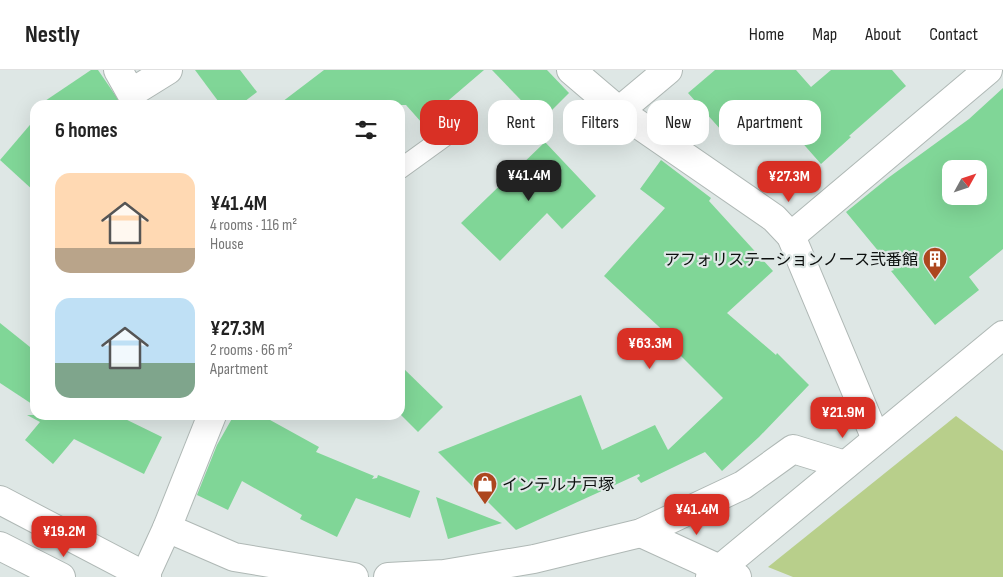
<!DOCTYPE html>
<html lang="en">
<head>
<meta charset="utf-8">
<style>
	body { margin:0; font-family:"Sofia Sans Condensed","Noto Sans JP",sans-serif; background:#f6f6f6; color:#222; height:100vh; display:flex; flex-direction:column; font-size:19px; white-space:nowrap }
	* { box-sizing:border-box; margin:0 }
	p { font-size:16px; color:#767676 }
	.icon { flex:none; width:28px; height:28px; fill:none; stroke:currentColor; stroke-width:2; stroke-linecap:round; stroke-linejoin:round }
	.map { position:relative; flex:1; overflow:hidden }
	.details { position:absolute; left:30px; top:30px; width:375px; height:320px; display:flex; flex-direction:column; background:#fff; border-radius:15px; box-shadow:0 5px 20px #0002 }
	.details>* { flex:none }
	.top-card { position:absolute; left:420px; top:30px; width:475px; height:45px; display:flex; gap:10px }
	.needle { width:32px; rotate:50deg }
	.controls { position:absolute; left:942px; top:90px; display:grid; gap:10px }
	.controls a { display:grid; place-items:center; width:45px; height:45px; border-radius:10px; background:#fff; box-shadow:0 5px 20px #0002; font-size:25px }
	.price { position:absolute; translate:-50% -42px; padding:0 11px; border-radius:10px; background:#d93025; color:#fff; font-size:16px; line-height:32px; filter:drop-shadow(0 1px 2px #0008) }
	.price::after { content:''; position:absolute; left:50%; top:30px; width:15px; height:11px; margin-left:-8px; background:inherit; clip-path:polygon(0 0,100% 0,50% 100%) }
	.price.active { background:#222; color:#fff }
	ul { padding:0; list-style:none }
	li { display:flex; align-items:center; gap:15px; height:125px; padding:0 25px }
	li span { display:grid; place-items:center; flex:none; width:140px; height:100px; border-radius:15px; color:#555 }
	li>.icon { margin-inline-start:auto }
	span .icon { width:60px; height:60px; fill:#fffc; stroke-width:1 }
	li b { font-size:21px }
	h2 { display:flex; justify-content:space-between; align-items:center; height:60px; padding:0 25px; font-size:21px }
	.tag { padding:0 18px; border-radius:15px; background:#fff; box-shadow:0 5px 20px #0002; font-size:18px; line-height:45px }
	.tag.active { background:#d93025; color:#fff }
	header { display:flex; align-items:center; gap:30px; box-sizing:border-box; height:70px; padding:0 25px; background:#fff; border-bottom:1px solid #e0e0e0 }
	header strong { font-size:24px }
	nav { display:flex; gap:28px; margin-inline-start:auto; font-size:18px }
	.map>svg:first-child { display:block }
	.green { fill:#b8cf8b }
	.building { fill:#80d697; fill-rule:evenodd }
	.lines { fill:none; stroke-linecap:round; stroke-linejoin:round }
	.service-casing { stroke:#afb8b5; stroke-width:21 }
	.minor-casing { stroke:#afb8b5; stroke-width:30 }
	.tertiary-casing { stroke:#afb8b5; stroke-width:30 }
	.service { stroke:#fff; stroke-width:19 }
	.minor { stroke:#fff; stroke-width:28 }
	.tertiary { stroke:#fff; stroke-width:28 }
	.labels { text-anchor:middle; stroke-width:4.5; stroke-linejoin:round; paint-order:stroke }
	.poi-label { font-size:16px; fill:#0c0f0e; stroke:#dee7e5; text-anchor:end }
</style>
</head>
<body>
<header>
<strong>Nestly</strong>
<nav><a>Home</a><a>Map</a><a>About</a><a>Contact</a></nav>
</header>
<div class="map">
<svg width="1003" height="507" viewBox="0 0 1003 507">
	<rect width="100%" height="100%" fill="#dee7e5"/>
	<path class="green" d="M956,346l47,35v126h-210l-25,-10z"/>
	<g class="building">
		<path d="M91,0h7l24,35h-83z"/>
		<path d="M195,0h45l17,22 -17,13h-19z"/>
		<path d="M324,0h160l-62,53 -16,-18h-128z"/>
		<path d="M492,0h55l22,23 -28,28z"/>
		<path d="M715,0h81l15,17 20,-17h61l14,16 -57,50 2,1 -30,27 -52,-59 -39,35 -42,-47z"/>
		<path d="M1003,18v161l-34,28 10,13 -44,35 -44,-54 3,-1 -48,-58 42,-34 81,-59zM951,99h28v27h-28z"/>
		<path d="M35,49v73l-35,-32z"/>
		<path d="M545,72l51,54 -34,33 -15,-16 -47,48 -39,-38z"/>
		<path d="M661,90l50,38 -2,3 64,70 -46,42 49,42 1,-2 32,32 -50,52 -37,34 -17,-19 -64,31 -4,-5 3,-2 -1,-2 -123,56 -78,-78 143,-57 21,55 53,-25 13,25 55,-52 -57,-57 4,-4 -66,-61 61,-68 -25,-19z"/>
		<path d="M0,253l35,28v55l-35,-23z"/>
		<path d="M400,295l43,42 -25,25 -18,-18z"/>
		<path d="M27,345h90l45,22 -18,37 -70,-35 -21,25 -28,-24 15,-18z"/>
		<path d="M234,345h27l58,32 -3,5 58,24 -2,3 5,-1 1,-3 42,16 -10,27 -54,-20 -19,39 -37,-18 2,-4 -60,-34 -14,29 -31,-15 20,-50z"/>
		<path d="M436,427l66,26 -54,16z"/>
	</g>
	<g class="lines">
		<defs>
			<path id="service" d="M400,99l65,-47"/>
			<g id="minor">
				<path d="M118,0l13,23 37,-23"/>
				<path d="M571,0l48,41 155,107 17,18 85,203"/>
				<path d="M619,41l49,-41"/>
				<path d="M791,166l197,-166"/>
				<path d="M167,458l45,-113"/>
				<path d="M641,463l96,44"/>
				<path d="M145,506l22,-48 67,29 120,20"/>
				<path d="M388,507l56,-3 90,-15 107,-26 102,-48 50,-36 52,16"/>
			</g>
			<g id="tertiary">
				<path d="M0,430l147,77"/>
				<path d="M0,476l61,31"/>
				<path d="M710,507l293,-242"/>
			</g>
		</defs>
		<use href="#service" class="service-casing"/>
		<use href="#minor" class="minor-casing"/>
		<use href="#tertiary" class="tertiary-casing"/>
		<use href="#service" class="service"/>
		<use href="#minor" class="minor"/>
		<use href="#tertiary" class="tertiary"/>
	</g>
	<defs>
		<symbol id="building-pin" viewBox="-11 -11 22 30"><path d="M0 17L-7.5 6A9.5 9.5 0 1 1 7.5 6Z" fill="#ad471f" stroke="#dee7e5"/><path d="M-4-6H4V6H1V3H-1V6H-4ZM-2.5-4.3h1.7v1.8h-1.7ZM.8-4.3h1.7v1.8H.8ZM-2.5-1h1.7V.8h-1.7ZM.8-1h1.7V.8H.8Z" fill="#fff"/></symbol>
		<symbol id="shop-pin" viewBox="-11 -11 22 30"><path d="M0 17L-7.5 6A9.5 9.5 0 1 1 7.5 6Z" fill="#ad471f" stroke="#dee7e5"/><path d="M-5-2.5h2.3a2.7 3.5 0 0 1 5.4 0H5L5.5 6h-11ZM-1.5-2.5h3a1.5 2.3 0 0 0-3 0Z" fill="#fff"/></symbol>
	</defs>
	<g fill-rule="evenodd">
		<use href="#building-pin" x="921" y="175" width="28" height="38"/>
		<use href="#shop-pin" x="471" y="400" width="28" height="38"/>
	</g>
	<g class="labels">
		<g class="poi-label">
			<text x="918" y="195">アフォリステーションノース弐番館</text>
			<text x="502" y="420" text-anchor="start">インテルナ戸塚</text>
		</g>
	</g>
</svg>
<div class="controls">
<a><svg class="needle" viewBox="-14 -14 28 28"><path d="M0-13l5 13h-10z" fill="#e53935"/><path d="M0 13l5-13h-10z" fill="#767676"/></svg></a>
</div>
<b class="price active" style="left:529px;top:132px">¥41.4M</b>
<b class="price" style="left:789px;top:133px">¥27.3M</b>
<b class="price" style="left:650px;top:300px">¥63.3M</b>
<b class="price" style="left:843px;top:369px">¥21.9M</b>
<b class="price" style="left:697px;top:466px">¥41.4M</b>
<b class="price" style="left:64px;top:488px">¥19.2M</b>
<div class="top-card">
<a class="tag active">Buy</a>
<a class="tag">Rent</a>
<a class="tag">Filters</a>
<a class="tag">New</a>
<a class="tag">Apartment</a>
</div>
<section class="details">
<h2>6 homes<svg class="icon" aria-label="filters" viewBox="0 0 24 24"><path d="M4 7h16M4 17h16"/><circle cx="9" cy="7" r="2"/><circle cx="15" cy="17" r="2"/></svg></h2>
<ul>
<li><span style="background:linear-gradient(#ffd9b3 75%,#b9a48a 0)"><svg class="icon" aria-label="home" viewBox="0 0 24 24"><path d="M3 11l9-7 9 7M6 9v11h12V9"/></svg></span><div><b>¥41.4M</b><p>4 rooms · 116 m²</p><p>House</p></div></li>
<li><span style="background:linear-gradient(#bfe0f5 65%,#7fa58c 0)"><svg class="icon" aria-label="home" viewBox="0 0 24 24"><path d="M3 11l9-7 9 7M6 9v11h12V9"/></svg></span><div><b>¥27.3M</b><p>2 rooms · 66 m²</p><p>Apartment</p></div></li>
</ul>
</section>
</div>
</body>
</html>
